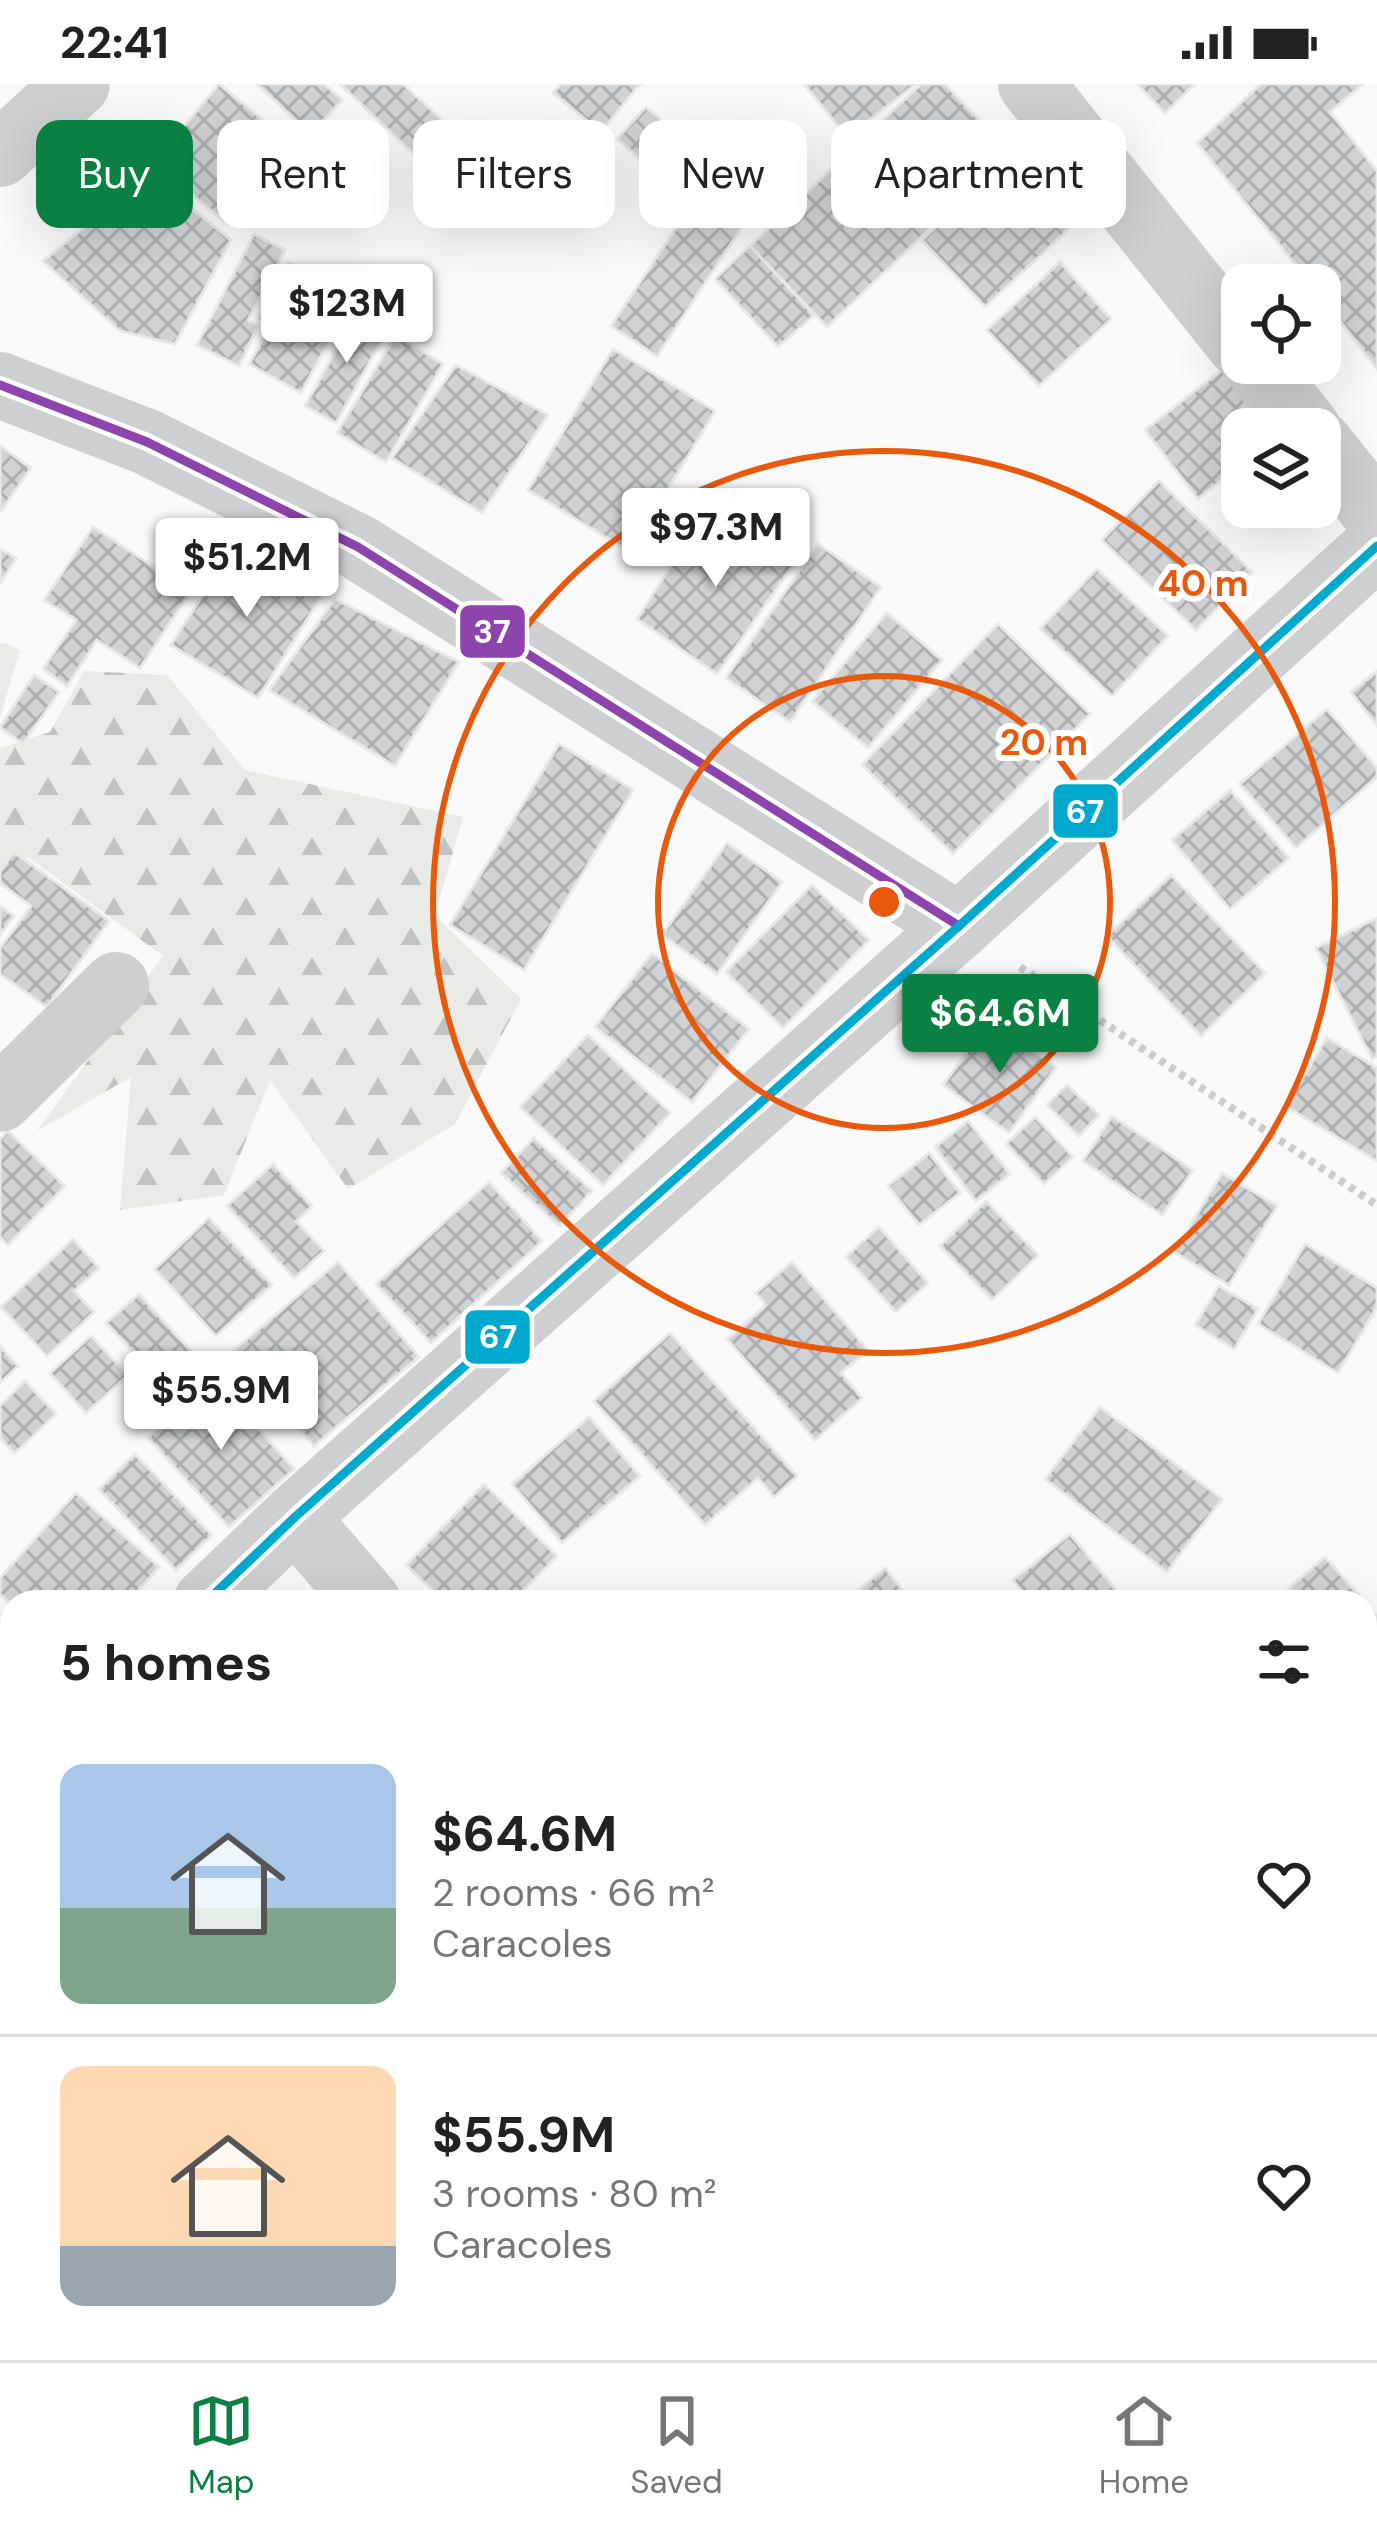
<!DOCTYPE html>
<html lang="en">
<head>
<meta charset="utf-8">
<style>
	body { margin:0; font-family:"DM Sans",sans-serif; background:#f2f2f2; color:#222; height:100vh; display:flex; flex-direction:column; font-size:45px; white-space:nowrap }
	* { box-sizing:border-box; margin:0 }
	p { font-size:39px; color:#767676 }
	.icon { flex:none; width:66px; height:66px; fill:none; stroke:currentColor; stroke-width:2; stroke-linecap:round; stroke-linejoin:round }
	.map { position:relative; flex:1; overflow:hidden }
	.details { position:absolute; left:0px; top:1506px; width:1377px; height:771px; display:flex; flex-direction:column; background:#fff; border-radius:36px 36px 0 0; box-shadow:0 12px 48px #0002 }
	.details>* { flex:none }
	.hud { position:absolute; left:36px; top:36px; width:1305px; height:108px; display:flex; gap:24px }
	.tools { position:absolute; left:1221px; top:180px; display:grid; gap:24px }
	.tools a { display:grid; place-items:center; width:120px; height:120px; border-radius:24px; background:#fff; box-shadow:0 12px 48px #0002; font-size:60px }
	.price { position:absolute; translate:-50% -102px; padding:0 27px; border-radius:12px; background:#fff; color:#222; font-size:39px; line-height:78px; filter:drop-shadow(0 3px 6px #0008) }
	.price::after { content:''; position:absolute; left:50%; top:72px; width:36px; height:27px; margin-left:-18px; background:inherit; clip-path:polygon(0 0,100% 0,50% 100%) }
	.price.selected { background:#0b8043; color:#fff }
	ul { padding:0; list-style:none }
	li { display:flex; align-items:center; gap:36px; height:300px; padding:0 60px }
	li+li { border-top:3px solid #e0e0e0 }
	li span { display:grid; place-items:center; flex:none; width:336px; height:240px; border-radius:24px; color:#555 }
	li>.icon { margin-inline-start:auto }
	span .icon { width:144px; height:144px; fill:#fffc; stroke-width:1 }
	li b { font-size:51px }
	h2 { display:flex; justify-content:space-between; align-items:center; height:144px; padding:0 60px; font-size:51px }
	.pill { padding:0 42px; border-radius:24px; background:#fff; box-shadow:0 12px 48px #0002; font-size:42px; line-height:108px }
	.pill.selected { background:#0b8043; color:#fff }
	.status { display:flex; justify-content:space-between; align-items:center; height:84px; padding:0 60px; background:#fff; direction:ltr }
	.status svg { height:33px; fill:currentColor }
	.tabs { display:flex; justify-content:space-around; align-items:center; height:168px; border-top:3px solid #e0e0e0; background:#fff; font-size:33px; color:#767676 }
	.tabs a { display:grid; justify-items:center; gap:6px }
	.tabs .selected { color:#0b8043 }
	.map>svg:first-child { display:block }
	.forest { fill:url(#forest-firs) }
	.building { fill:url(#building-cross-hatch); stroke:#e8e8e8; stroke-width:3 }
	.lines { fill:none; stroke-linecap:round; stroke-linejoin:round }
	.path { stroke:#cbcccd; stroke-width:8; stroke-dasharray:6 6; stroke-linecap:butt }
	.minor { stroke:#cecfd0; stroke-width:66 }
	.tertiary { stroke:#cecfd0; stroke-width:66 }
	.bus-1-casing { stroke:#fff; stroke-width:18 }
	.bus-2-casing { stroke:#fff; stroke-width:18 }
	.bus-1 { stroke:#8e44ad; stroke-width:9 }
	.bus-2 { stroke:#00a9ce; stroke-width:9 }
	.ring { fill:none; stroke:#e8590c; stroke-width:6 }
	.centre { fill:#e8590c; stroke:#fff; stroke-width:6 }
	.ring-label { font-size:36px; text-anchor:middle; font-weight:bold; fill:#e8590c; stroke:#fff; stroke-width:12; stroke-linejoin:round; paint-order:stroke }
	.line-badge { stroke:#fff; stroke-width:4.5 }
	.badge-label { font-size:33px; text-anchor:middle; font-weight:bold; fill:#fff }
</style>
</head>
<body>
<div class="status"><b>22:41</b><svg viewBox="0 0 49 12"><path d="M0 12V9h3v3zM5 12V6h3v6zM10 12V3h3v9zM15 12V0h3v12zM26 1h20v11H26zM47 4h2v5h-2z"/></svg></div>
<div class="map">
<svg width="1377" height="2276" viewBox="0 0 1377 2276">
	<defs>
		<pattern id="forest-firs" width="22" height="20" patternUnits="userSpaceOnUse" patternTransform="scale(3)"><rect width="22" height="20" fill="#e8ebe6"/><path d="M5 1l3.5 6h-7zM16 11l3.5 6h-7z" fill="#c0c3c0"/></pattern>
		<pattern id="building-cross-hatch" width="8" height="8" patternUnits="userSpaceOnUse" patternTransform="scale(3)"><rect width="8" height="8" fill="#d0d2d3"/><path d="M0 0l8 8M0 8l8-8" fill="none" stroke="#acafb1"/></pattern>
	</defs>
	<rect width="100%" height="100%" fill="#f9f9f9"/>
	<g class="forest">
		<path d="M0,558l20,8 -20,68z"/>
		<path d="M84,587l83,4 78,95 218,47 -28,98 86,84 -66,125 -107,65 -78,-109 -46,115 -104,15 11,-133 -94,54 126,-175 -135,-99 -28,30v-139l50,-16z"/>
	</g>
	<g class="building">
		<path d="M219,0l75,61 -67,79 -73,-62z"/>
		<path d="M257,0h67l18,16 -31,34z"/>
		<path d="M340,0h63l41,38 -30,32z"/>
		<path d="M561,0h79l-39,48 -48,-39z"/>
		<path d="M804,0h112l-69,53z"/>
		<path d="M921,0h24l65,68 -183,175 -77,-81z"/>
		<path d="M1137,0h58l-30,29z"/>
		<path d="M1261,0h102l-33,28 47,59v198l-57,-74v-10h-8l-115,-142z"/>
		<path d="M646,23l47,41 -28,32 -48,-41z"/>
		<path d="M1010,74l63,67 -88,82 -63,-67z"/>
		<path d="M720,78l45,30 -108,164 -46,-30z"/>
		<path d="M149,90l82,66 -56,104 -55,-13 -77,-70z"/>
		<path d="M254,150l31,16 -37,70 10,6 -19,40 -42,-21z"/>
		<path d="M750,162l64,69 -36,32 -63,-68z"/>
		<path d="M1060,178l51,57 -72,67 -52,-56z"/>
		<path d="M289,179l15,7 -5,9 49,26 -47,88 -52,-29 23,-40 -12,-6z"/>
		<path d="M358,226l31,17 -53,96 -31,-17z"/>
		<path d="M396,251l47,29 -57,98 -49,-29z"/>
		<path d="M613,265l102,62 -85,141 -102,-62z"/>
		<path d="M456,281l92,50 -66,98 -90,-55z"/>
		<path d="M1225,283l49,62h-32v35l-44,35 -53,-69z"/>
		<path d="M0,362l31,22 -31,44z"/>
		<path d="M1159,397l93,91 -56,58 -94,-90z"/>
		<path d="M704,430l97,40 -84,120 -80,-55z"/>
		<path d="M93,443l98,64 -51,77 -43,-28 -30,46 -24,-17 33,-49 -32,-20z"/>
		<path d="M818,460l63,43 -91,135 -64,-44z"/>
		<path d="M235,461l89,47 -66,106 -87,-53z"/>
		<path d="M0,465l16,9 -16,26z"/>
		<path d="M1097,485l71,67 -56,60 -72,-67z"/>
		<path d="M335,515l124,63 -64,104 -126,-76z"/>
		<path d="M887,529l55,47 -74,88 -56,-47z"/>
		<path d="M998,540l92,90 -137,140 -91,-89z"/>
		<path d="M1377,587v55l-26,-34z"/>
		<path d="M34,591l25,17 -36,52 -23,-17z"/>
		<path d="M1327,625l50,59v9l-81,71 -56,-64z"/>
		<path d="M559,660l74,46 -109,180 -74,-45z"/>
		<path d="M1230,706l59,68 -59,51 -58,-69z"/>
		<path d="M727,759l55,39 -65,92 -55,-39z"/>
		<path d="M14,768l95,69 -62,86 -47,-33v-26l31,-42 -31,-23v-12z"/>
		<path d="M1171,791l94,98 -64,63 -94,-100z"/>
		<path d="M812,801l57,55 -86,88 -57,-56z"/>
		<path d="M0,822l14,10 -14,19z"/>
		<path d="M1377,834v138l-5,3 -56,-111z"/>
		<path d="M652,869l97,76 -57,73 -97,-75z"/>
		<path d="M990,936l66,47 -47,66 -66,-48z"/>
		<path d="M588,951l82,78 -67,72 -83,-78z"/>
		<path d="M1327,954l50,30v93l-92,-55z"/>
		<path d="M1067,1001l32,30 -20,21 -32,-31z"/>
		<path d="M1112,1032l81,54 -31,45 -79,-54z"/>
		<path d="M1035,1033l38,40 -29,27 -38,-40z"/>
		<path d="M968,1037l42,53 -34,27 -41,-54z"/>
		<path d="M8,1047l57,55 -57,59 -8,-8v-98z"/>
		<path d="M534,1054l58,53 -33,35 -58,-53z"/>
		<path d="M929,1069l31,40 -41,32 -31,-39z"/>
		<path d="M273,1080l39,42 -16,15 28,30 -30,27 -67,-72z"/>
		<path d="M1222,1089l55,33 -48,79 -55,-33z"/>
		<path d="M489,1098l53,59 -111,102 -55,-59z"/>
		<path d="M986,1117l52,54 -46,45 -52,-54z"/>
		<path d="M209,1134l63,67 -56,51 -61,-67z"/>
		<path d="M879,1143l49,56 -32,29 -50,-55z"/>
		<path d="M73,1155l26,29 -25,23 20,21 -47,44 -46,-49z"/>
		<path d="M1305,1160l72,44v19l-39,66 -80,-49z"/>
		<path d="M338,1178l81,95 -105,89 -80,-96z"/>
		<path d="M792,1178l76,88 -27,23 21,25 -47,42 -88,-101 39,-34 -10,-12z"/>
		<path d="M1219,1202l39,23 -24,40 -39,-24z"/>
		<path d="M139,1210l62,68 -31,29 -64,-68z"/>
		<path d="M670,1249l127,143 -23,21 -16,-19 -53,47 -111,-124z"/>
		<path d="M91,1252l37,39 -42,38 -36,-40z"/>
		<path d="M0,1262l18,20 -18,17z"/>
		<path d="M214,1295l80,90 -65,58 -81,-89z"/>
		<path d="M25,1297l31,33 -41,39 -15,-15v-32z"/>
		<path d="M1100,1323l122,92 -55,73 -122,-93z"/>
		<path d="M589,1333l51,59 -78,67 -50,-59z"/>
		<path d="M135,1370l77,81 -36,35 -77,-81z"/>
		<path d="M484,1400l73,72 -45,46h-67l-39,-37z"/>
		<path d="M76,1409l83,74 -31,35 -116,3 -12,-11v-16z"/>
		<path d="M1070,1450l46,56 -15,12h-71l-17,-22z"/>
		<path d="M1325,1473l40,45h-64l-12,-14z"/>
		<path d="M885,1484l27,34h-69z"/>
		<path d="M1365,1519l12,13v73l-12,-14z"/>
		<path d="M0,1537l12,11 -1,97 -11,-9z"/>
		<path d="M1365,1612l12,13v67l-12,10z"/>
		<path d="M1377,1843v115l-7,6 -5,-5v-104z"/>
		<path d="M0,1903l12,9v63l-11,14z"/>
		<path d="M1377,2209v56l-12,-18v-31z"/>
		<path d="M12,2241v24h52l11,11h-75v-23z"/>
		<path d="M585,2265h61l7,11h-61z"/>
		<path d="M1000,2265h88l4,4 -7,7h-73z"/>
		<path d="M1214,2265h64l-20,11h-37z"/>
	</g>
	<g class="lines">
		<path class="path" d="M1020,883l357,238"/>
		<g class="minor">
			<path d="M0,1015l116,-114"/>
			<path d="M295,1433l73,85"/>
			<path d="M206,1518l89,-85 664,-591"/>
			<path d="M0,1717l12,-12"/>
			<path d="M1365,1738l12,-10"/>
			<path d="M519,2265l6,11"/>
			<path d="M895,2265l2,11"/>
		</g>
		<g class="tertiary">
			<path d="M1031,0l211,263"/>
			<path d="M0,70l77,-70"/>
			<path d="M1255,279l53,66"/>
			<path d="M0,301l147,57 211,105 601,379 418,-380"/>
			<path d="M1320,360l57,71"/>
		</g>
		<defs>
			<path id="bus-1" d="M0,301l147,57 211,105 601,379"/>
			<path id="bus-2" d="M206,1518l89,-85 664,-591 418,-380"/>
		</defs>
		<use href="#bus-1" class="bus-1-casing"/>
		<use href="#bus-2" class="bus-2-casing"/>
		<use href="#bus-1" class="bus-1"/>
		<use href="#bus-2" class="bus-2"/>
	</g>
	<g class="ring">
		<circle cx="884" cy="818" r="226"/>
		<circle cx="884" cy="818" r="451"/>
	</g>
	<circle cx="884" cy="818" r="18" class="centre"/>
	<g class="ring-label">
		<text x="1203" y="512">40 m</text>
		<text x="1044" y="671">20 m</text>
	</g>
	<g class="line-badge">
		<rect x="458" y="519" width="69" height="57" rx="12" fill="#8e44ad"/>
		<rect x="1051" y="698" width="69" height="58" rx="12" fill="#00a9ce"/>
		<rect x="463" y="1224" width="69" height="58" rx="12" fill="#00a9ce"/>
	</g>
	<g class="badge-label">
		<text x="492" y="559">37</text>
		<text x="1085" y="739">67</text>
		<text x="498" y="1264">67</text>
	</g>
</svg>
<div class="tools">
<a><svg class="icon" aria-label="locate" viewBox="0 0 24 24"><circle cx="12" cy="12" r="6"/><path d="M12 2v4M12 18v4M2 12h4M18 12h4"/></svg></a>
<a><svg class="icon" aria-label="layers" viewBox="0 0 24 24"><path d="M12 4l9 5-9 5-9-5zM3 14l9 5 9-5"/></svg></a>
</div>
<b class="price" style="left:347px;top:282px">$123M</b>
<b class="price" style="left:716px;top:506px">$97.3M</b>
<b class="price" style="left:247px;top:536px">$51.2M</b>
<b class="price selected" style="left:1000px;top:992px">$64.6M</b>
<b class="price" style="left:221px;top:1369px">$55.9M</b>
<div class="hud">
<a class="pill selected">Buy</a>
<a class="pill">Rent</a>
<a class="pill">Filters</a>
<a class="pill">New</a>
<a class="pill">Apartment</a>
</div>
<section class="details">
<h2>5 homes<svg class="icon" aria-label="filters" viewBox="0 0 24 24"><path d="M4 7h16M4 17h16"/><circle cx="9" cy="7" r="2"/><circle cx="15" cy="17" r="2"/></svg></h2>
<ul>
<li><span style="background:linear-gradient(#a9c7e8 60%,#7fa58c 0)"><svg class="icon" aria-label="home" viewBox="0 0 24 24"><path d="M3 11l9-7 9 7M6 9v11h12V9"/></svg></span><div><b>$64.6M</b><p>2 rooms · 66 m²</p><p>Caracoles</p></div><svg class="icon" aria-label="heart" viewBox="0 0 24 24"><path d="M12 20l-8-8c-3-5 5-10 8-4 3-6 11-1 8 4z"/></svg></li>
<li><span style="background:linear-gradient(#ffd9b3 75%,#9aa5b1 0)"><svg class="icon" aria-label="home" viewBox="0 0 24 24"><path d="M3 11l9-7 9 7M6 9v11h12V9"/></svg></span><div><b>$55.9M</b><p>3 rooms · 80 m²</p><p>Caracoles</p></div><svg class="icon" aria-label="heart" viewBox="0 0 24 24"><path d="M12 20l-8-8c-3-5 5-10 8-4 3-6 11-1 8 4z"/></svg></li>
</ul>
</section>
</div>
<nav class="tabs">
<a class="selected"><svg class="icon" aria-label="map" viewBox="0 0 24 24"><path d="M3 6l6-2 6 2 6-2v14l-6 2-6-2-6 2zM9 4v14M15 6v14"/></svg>Map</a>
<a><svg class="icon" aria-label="saved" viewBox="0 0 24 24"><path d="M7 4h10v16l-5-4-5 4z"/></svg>Saved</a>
<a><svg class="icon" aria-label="home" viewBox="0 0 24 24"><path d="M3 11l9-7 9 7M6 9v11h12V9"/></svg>Home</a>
</nav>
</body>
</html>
